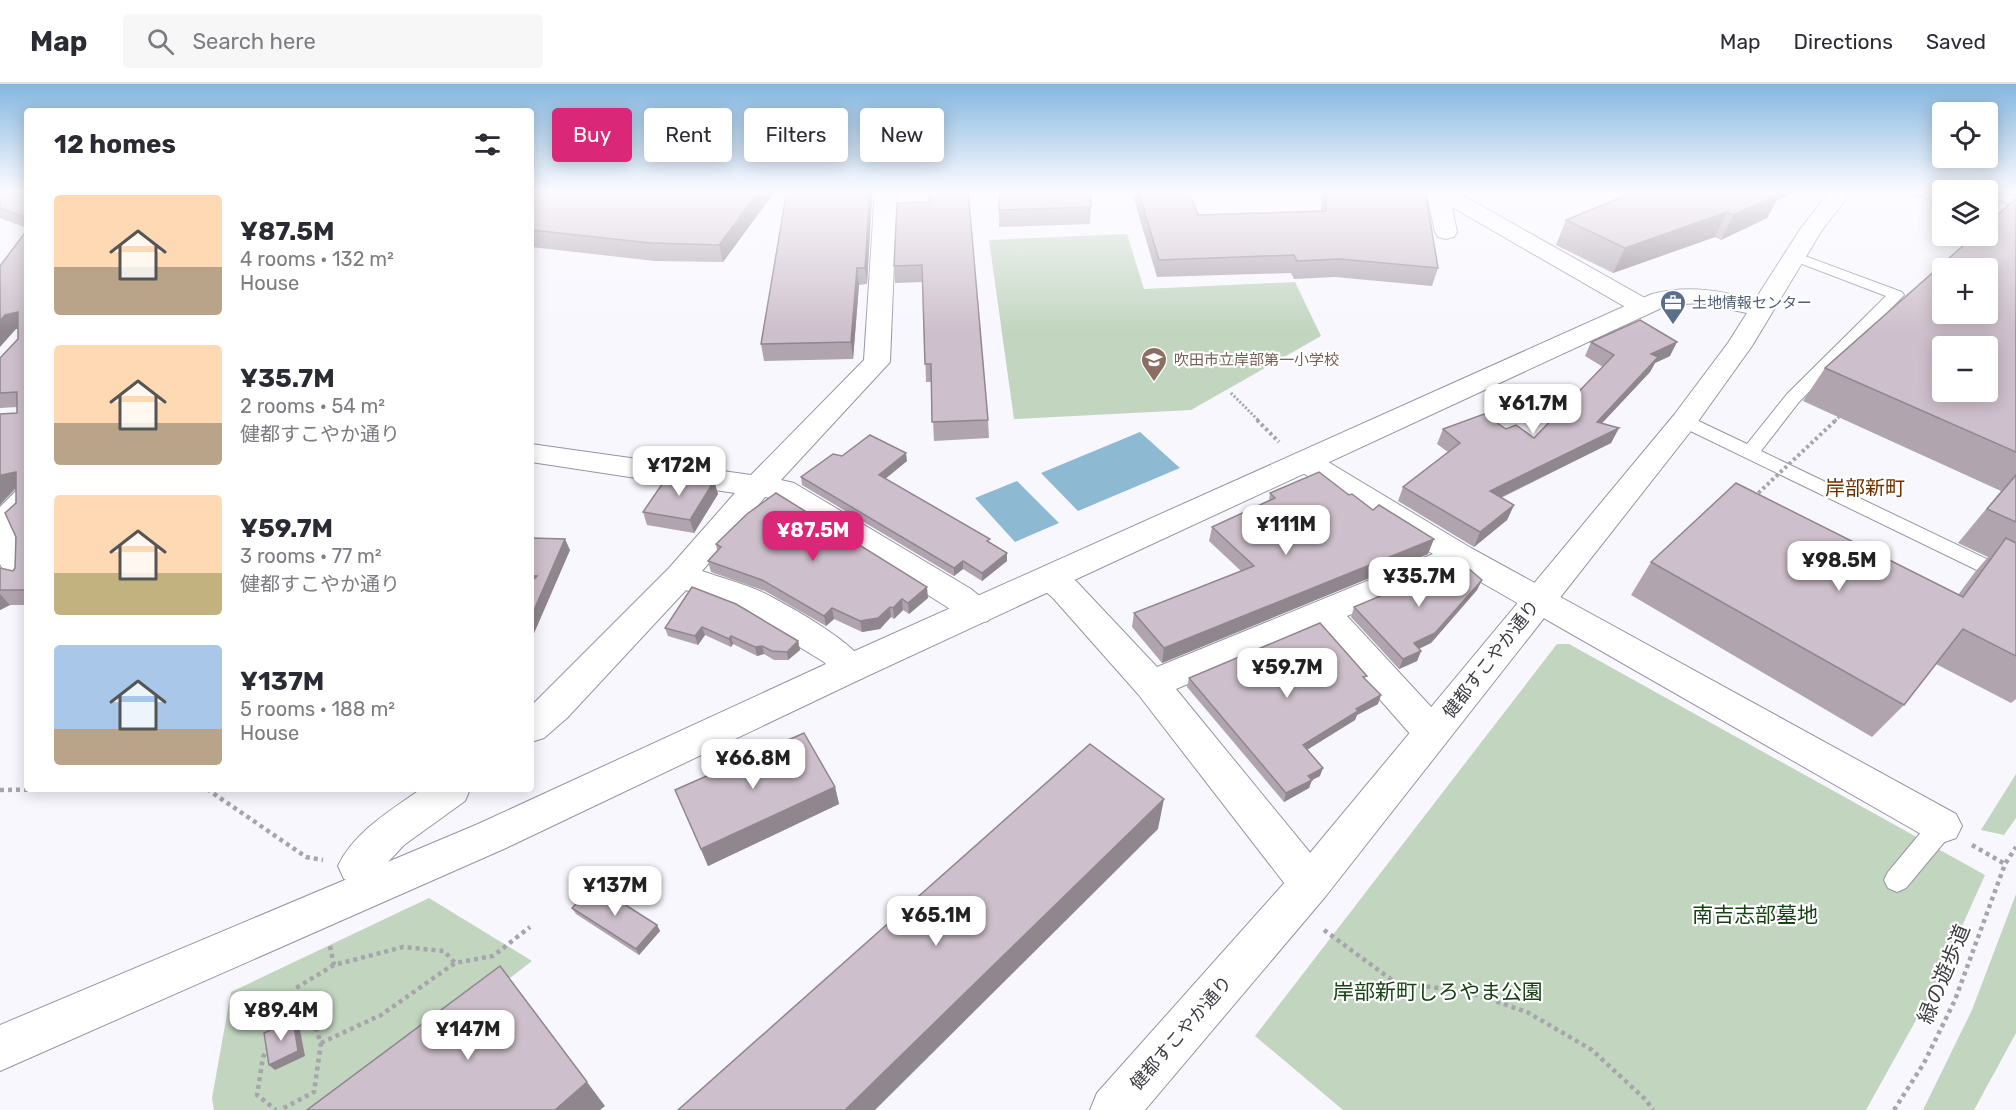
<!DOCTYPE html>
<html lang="en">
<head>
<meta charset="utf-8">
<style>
	body { margin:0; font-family:Rubik,"Noto Sans JP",sans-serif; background:#f7f7f7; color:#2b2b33; height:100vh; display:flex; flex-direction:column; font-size:22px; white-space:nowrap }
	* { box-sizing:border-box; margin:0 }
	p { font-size:20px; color:#7c7c81 }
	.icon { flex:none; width:33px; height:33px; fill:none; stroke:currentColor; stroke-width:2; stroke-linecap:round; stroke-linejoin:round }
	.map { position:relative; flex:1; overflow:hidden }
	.panel { position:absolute; left:24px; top:24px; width:510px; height:684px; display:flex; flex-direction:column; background:#fff; border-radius:6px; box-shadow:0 3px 15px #0003 }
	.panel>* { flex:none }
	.guide { position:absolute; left:552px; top:24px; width:570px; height:54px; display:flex; gap:12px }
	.buttons { position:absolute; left:1932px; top:18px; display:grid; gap:12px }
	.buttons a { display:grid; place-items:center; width:66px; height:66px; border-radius:6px; background:#fff; box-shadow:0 3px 15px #0003; font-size:30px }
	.price { position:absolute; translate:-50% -51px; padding:0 14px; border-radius:12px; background:#fff; color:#222; font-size:20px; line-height:39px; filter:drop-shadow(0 2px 3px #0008) }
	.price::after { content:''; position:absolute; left:50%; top:36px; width:18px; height:14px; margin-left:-9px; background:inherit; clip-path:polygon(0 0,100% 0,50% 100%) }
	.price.current { background:#db2777; color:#fff }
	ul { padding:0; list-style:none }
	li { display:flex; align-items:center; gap:18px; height:150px; padding:0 30px }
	li span { display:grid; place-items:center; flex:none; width:168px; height:120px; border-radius:6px; color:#555 }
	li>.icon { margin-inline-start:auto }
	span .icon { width:72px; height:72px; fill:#fffc; stroke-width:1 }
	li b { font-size:26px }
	h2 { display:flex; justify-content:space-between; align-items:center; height:72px; padding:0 30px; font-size:26px }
	.tag { padding:0 21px; border-radius:6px; background:#fff; box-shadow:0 3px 15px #0003; font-size:21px; line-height:54px }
	.tag.current { background:#db2777; color:#fff }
	header { display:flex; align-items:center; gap:36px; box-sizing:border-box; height:84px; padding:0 30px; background:#fff; border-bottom:2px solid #e1e1e2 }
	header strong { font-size:28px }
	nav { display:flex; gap:33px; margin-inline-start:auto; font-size:21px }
	.search { width:420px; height:54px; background:#f7f7f7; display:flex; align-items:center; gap:15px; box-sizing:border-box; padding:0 21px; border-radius:6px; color:#7c7c81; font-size:22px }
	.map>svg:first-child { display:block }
	.green { fill:#c1d5bf }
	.water { fill:#8eb9d2 }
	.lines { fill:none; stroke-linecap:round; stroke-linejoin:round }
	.service-casing { stroke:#9795a5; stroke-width:2 }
	.minor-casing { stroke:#9795a5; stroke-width:2 }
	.tertiary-casing { stroke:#9795a5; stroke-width:2 }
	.path-far2 { stroke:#a6a5ac; stroke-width:3; stroke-dasharray:2 2; stroke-linecap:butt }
	.path-far1 { stroke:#a6a5ac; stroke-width:4; stroke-dasharray:3 3; stroke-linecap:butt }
	.path { stroke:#a6a5ac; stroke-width:4.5; stroke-dasharray:4 4; stroke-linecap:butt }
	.service { fill:#fff; fill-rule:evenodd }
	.minor { fill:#fff; fill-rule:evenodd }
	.tertiary { fill:#fff; fill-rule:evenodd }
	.path-bridge-far1 { stroke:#a6a5ac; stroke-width:3; stroke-dasharray:2 2; stroke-linecap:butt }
	.path-bridge { stroke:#a6a5ac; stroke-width:4; stroke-dasharray:3 3; stroke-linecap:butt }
	.wall { fill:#b0a4af }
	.shaded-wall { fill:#90868e }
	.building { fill:#cdbfcb; stroke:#90868e; stroke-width:1.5; fill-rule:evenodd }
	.labels { text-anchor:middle; stroke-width:4.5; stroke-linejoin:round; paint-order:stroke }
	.far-service-label { font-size:15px; fill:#4e5e75; stroke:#fff; text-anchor:start }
	.far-education-label { font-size:15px; fill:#785e54; stroke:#fff; text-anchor:start }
	.street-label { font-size:18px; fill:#3d3c43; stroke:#fff }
	.neighbourhood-label { font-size:20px; fill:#6c3100; stroke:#fff }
	.near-park-label { font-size:21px; fill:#174214; stroke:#fff }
	.near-street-label { font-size:21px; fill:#3d3c43; stroke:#fff }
</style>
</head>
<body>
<header>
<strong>Map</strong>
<div class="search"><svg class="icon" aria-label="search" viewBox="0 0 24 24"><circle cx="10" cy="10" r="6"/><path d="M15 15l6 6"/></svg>Search here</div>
<nav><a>Map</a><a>Directions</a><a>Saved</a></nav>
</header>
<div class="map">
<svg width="2016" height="1026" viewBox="0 0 2016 1026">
	<rect width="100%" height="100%" fill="#f8f7fe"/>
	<g class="green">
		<path d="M1127,150l17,55 151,-7 26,54 -130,74 -177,9 -25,-179z"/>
		<path d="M1557,560h12l416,231 -50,111 -69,124h-523l-88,-74z"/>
		<path d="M2016,690v44l-12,17 -23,-5z"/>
		<path d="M2016,810v139l-42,77h-51l49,-100z"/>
		<path d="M429,814l103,63 -193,149h-125l-2,-12 19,-106z"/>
	</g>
	<g class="water">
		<path d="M1140,348l40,36 -102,43 -37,-38z"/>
		<path d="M1017,397l42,42 -44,19 -40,-44z"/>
	</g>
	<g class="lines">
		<defs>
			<g id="service">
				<path d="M1907,106h20l15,5v8l-33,-10z"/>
				<path d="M1983,106h8l25,7v9l-28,-9v-7z"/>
				<path d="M1794,168l108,40 2,3 -105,107 -38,49 255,122v16l-338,-164 -3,-4 3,-4h12l57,27 40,-50 99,-98 -97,-37 -2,-3 2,-3z"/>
				<path d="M1942,731l9,3 4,8 -4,8 -45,54 -9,4 -9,-4 -4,-8 4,-8 45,-54z"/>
			</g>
			<g id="minor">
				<path d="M875,106h22l-7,172 -109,118 13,3 177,106 17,14 5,9 -5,9c-19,5 -27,-3 -41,-14l-172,-108 -10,-2 -63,74c20,7 43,13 62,22 27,14 91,49 104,75l-5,10 -12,4 -12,-4 -15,-16 -85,-52 -53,-20 -119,128 -23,20 -13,4v-36l138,-138 66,-75 -204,-31v-18l220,31 113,-115z"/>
				<path d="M1426,106h27l199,112 3,5 -3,5 -9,2 -9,-2 -182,-105 5,25 -3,5 -8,2 -8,-2 -3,-5z"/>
				<path d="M1305,368l10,2 156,94 485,266 6,12 -6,12 -14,5 -14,-5 -470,-269 -111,47 98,106 5,11 -5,11 -13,4 -13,-4 -101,-115 -142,60 149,182 6,13 -6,13 -15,6 -15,-6 -157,-203 -85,-96 -14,-12 -5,-8 5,-8c16,-5 24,1 38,12l80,85 276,-113 -138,-86 -5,-7 5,-7z"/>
				<path d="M27,404v28l-11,11 11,25v31l-19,-4 -8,-15v-57l16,-16z"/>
				<path d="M421,705h49l-5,12 -61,44 -32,34 -14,5 -14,-5 -6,-13c16,-34 53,-56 83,-77z"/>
			</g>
			<path id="tertiary" d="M1831,106h22l-31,40 -70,116 -58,81 -369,470 -180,213h-55l7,-17 198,-222 379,-456 54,-72 19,-30 -47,-10 -32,2 -805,373 -357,170 -506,223v-46l478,-201 361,-166 813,-364c36,-9 68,-4 103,6l46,-72z"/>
		</defs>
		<use href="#service" class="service-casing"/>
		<use href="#minor" class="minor-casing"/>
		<use href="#tertiary" class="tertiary-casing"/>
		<path class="path-far2" d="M1231,309l28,28"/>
		<path class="path-far1" d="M1257,336l22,22"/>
		<g class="path">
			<path d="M207,705l99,68 17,3"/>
			<path d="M0,706l75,-1"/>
			<path d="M1972,761l33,19"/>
			<path d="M1324,846l72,53 69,8 62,21 65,38 54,50 7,10"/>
			<path d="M330,862l4,19"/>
			<path d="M286,934l10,-30 38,-23 69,-18 41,4 11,12"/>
			<path d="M280,944l6,-10h26l9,25 -7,49 -34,18"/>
			<path d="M321,959l60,-28 74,-52 38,-7 37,-29"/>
			<path d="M269,963l-6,10 -6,38 19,15"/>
			<path d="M1894,1026l30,-47 31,-63 50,-136 11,-17"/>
		</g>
		<use href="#service" class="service"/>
		<use href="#minor" class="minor"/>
		<use href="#tertiary" class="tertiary"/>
		<path class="path-bridge-far1" d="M1835,337l4,-4"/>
		<path class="path-bridge" d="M1754,413l82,-77"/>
	</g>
	<g class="wall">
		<path d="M0,106h27v38l-27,-10z"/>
		<path d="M531,106h245l-53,72 -68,-1 -124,-14z"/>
		<path d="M787,106h85v5l-5,89 -8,1 -6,74 -89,2 -3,-17z"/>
		<path d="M1135,106h53l10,25 123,-4v-21h104l13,78 -6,18 -97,-9 -41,2 -3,-6 -134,4 -23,-78z"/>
		<path d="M1643,106h153l-1,2 -18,8 -10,18 -46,22 -6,-3 -102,36 -57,-28 10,-25z"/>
		<path d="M2016,114v501l-5,4 -75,-39 -32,41 -32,32 -241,-142 20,-33 307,33 17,-23 13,-15 -30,-14 43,-52 -198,-90 22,-33z"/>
		<path d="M897,119l91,217 1,18 -55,3 -3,-59h-5l-3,-100 -28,1 -1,-17z"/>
		<path d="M1091,123l-1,17 -91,3v-17z"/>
		<path d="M27,146v375h-17l-10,5v-42l13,3 2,-3 1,-79 -16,16v-91l17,-1v-6l-17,1v-50l18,-19v-10h-2z"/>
		<path d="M1591,258l79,14 -15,7 -5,9 -48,51 17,5 -8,15 -110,55 13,7 -7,15 -33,27 -76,-46 5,-14 45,-35 -11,-8 6,-15h63l28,9 69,-71 -18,-11z"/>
		<path d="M842,372l65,5 -22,18 122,74v8l-25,20 -19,-12 -9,7 -152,-91 -1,-8z"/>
		<path d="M714,397l4,13 -24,39 -47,-8 -4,-13z"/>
		<path d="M1270,409l79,2 79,59 -266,109 -30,-36 2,-14 107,-42 -32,-30 3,-14 57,-27z"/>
		<path d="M531,454l39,12 -39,90z"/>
		<path d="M716,460l212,54 -19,16 -6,-4 -9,9 -3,-2 -11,12 -18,3 -28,-13 -8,7 -61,-35 -54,-19 -3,-11 9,-11z"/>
		<path d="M1482,496l-5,10 -46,53 -12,6 2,2 -4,10 -18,8 -48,-52 3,-10z"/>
		<path d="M692,503l106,54 2,9 -12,10h-14l-10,-6 -7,2 -24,-12 -2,3 -26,-12 -7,10 -30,-9 -3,-8z"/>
		<path d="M1189,594l176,2 13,24 -21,11 -2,5 -48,30 13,26 -8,4 -3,8 -25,14 -97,-115z"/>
		<path d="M835,703l4,17 -131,62 -33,-76z"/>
		<path d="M572,824l85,17 3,6 -21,24 -63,-41z"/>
	</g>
	<g class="shaded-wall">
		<path d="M760,106h16l-53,72 -4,-17z"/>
		<path d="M870,106h2v5l-5,89 -2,-16z"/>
		<path d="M1763,106h33l-1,2 -18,8 -10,18 -46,22 12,-25z"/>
		<path d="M1727,128l-12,25 -102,36 12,-25z"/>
		<path d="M857,184l2,17 -6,74 -2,-17z"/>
		<path d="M18,228l9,15 -11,2 -16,18v-26l5,-6z"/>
		<path d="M1677,258l-7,14 -15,7 -5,9 -60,64 7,-14 54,-68z"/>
		<path d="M1619,344l-8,15 -128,63 7,-15z"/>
		<path d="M906,369l1,8 -27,22 -1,-8z"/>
		<path d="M16,388l11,15 -13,2 -14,16v-29l2,-1z"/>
		<path d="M714,397l4,13 -24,39 -4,-13z"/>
		<path d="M1514,421l-7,15 -33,27 6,-15z"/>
		<path d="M565,455l5,11 -39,90v-23z"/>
		<path d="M1434,455l-6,15 -266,109 2,-15z"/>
		<path d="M1007,469v8l-25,20v-8z"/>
		<path d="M963,477v8l-9,7v-8z"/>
		<path d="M1482,496l-5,10 -46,53 -22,10 5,-10z"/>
		<path d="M927,503l1,11 -19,16 -1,-11z"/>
		<path d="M0,510l10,11 -10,5z"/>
		<path d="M902,515l1,11 -9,9 -1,-11z"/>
		<path d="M890,523l1,10 -11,12 -18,3 -2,-11z"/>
		<path d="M832,524l2,11 -8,7 -2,-10z"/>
		<path d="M702,543l3,8 -7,10 -3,-9z"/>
		<path d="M731,552l2,8 -2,3 -2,-8z"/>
		<path d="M798,557l2,9 -12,10 -1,-8z"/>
		<path d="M762,562l2,8 -7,2 -2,-9z"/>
		<path d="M1421,567l-4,10 -18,8 4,-10z"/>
		<path d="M1381,611l-3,9 -21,11 -2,5 -55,34 3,-9 53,-36z"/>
		<path d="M1323,684l-3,8 -8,4 -3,8 -25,14 2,-9 22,-17z"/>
		<path d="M835,703l4,17 -131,62 -7,-17z"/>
		<path d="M1164,715l-6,30 -283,281h-30z"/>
		<path d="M657,841l3,6 -21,24 -3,-6z"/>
		<path d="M500,882l105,140 -5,4h-45z"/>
		<path d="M293,936l6,5 6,31 -30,14 -6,-5z"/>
	</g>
	<g class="building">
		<path d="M0,106h27v28l-27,-10z"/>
		<path d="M531,106h229l-41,55 -68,-2 -120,-13z"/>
		<path d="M787,106h83l-5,78h-8l-6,74 -90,2z"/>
		<path d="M929,106h39l20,230 -56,2 -1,-58h-6l-3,-99 -28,1 3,-63 32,-1z"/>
		<path d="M1000,106h91v17l-92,3z"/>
		<path d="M1138,106h50l10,25 128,-4 -1,-21h100l13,78 -98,-9 -43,2 -3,-6 -135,5z"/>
		<path d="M1642,106h129l9,4 -47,21 -6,-3 -102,36 -59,-28 63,-26z"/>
		<path d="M2016,114v254l-191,-84 149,-132h14v-12zM1942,184h46v46h-46zM1942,262h46v46h-46z"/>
		<path d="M27,146v360h-27v-22l13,3 2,-3 1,-31 -11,-24 11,-10v-31l-14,3 -2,1v-62l17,-1v-21l-17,1v-35l18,-19v-27l-13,3 -5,6v-55z"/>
		<path d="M1640,236l37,22 -26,12 7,3 -61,65 22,6 -129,63 24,14 -34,27 -77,-45 57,-44 -17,-14 41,-15 22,15 10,-4 18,13 80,-83 -23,-13z"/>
		<path d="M870,351l36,18 -27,22 111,64 -3,2 20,12 -25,20 -19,-12 -9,7 -153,-91 32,-23 9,2z"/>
		<path d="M1319,388l30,23 3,-1 21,16 6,-5 55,34 -270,109 -30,-35 120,-47 -42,-39 63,-29 -5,-5z"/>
		<path d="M669,390l45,7 -24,39 -47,-8z"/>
		<path d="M2016,391v47l-29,-13z"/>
		<path d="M1736,399l227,114 43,-59 10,5v113l-53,-27 -59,76 -253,-143z"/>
		<path d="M776,409l151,94 -19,16 -6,-4 -9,9 -3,-1 -12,11 -18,3 -28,-13 -8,8 -62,-36 -54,-19 13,-14 -5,-3 31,-30z"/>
		<path d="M531,454l34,1 -34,78v-35l6,-6h-6z"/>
		<path d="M1461,478l21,18 -47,53 -21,10 7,8 -18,8 -49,-52z"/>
		<path d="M692,503l44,17 62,37 -11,11 -15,-1 -10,-5 -7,1 -24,-11 -2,3 -27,-12 -7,9 -30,-8z"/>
		<path d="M1320,539l47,53 -4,1 18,18 -25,14 2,2 -55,34 20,23 -15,8 4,4 -26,13 -97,-115z"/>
		<path d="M804,649l31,54 -134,62 -26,-59z"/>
		<path d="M1090,660l74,55 -319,311h-167z"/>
		<path d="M594,801l63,40 -21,24 -64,-41z"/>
		<path d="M500,882l87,116 -32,28h-248z"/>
		<path d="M293,936l5,31 -29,14 -5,-32z"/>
	</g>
	<linearGradient id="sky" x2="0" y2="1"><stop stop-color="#84b6df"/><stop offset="0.43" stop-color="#fcfbff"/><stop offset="1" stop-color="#fcfbff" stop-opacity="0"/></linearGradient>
	<rect width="2016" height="249" fill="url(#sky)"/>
	<defs>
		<symbol id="office-pin" viewBox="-11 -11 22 30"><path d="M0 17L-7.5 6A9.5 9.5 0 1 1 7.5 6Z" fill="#5c6f8a" stroke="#fff"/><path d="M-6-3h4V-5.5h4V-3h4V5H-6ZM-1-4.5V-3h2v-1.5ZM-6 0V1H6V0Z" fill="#fff"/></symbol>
		<symbol id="school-pin" viewBox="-11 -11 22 30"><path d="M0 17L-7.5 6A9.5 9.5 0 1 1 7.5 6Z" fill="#8d6e63" stroke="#fff"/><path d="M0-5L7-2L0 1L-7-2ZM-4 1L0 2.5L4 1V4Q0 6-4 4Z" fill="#fff"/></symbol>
	</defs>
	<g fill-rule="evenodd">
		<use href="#office-pin" x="1658" y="204" width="30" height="40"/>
		<use href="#school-pin" x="1139" y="261" width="30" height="40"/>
	</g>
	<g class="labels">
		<g class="far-service-label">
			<text x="1692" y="224">土地情報センター</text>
		</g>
		<g class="far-education-label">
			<text x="1174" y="281">吹田市立岸部第一小学校</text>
		</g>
		<g class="street-label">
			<text transform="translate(1491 575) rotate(-52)" y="6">健都すこやか通り</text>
			<text transform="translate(1181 949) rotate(-49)" y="6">健都すこやか通り</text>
		</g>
		<g class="neighbourhood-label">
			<text x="1865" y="411">岸部新町</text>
		</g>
		<g class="near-park-label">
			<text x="1755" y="838">南吉志部墓地</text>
			<text x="1438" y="915">岸部新町しろやま公園</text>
		</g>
		<g class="near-street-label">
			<text transform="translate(1944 890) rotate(-68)" y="7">緑の遊歩道</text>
		</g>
	</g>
</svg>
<div class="buttons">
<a><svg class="icon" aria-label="locate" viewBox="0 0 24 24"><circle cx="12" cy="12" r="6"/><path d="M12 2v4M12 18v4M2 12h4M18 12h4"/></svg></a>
<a><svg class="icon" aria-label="layers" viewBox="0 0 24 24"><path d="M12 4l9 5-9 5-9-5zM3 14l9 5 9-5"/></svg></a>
<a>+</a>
<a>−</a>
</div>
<b class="price" style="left:1533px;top:351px">¥61.7M</b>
<b class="price" style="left:679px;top:413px">¥172M</b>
<b class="price" style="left:1286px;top:472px">¥111M</b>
<b class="price current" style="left:813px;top:478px">¥87.5M</b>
<b class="price" style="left:1839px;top:508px">¥98.5M</b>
<b class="price" style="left:1419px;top:524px">¥35.7M</b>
<b class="price" style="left:1287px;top:615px">¥59.7M</b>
<b class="price" style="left:753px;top:706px">¥66.8M</b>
<b class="price" style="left:615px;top:833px">¥137M</b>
<b class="price" style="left:936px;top:863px">¥65.1M</b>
<b class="price" style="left:281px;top:958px">¥89.4M</b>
<b class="price" style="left:468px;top:977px">¥147M</b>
<div class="guide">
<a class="tag current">Buy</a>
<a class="tag">Rent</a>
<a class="tag">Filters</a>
<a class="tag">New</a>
</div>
<section class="panel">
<h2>12 homes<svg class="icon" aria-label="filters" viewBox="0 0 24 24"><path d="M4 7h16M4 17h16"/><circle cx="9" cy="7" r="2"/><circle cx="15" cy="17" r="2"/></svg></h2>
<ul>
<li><span style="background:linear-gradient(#ffd9b3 60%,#b9a48a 0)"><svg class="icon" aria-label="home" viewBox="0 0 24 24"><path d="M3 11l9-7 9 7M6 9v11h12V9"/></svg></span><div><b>¥87.5M</b><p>4 rooms · 132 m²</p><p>House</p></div></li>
<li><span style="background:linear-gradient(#ffd9b3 65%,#b9a48a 0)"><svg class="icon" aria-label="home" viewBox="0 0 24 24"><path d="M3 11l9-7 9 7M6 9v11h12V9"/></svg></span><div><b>¥35.7M</b><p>2 rooms · 54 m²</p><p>健都すこやか通り</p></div></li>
<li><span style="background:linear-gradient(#ffd9b3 65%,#c2b280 0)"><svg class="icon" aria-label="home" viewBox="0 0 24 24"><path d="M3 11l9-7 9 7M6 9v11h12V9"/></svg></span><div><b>¥59.7M</b><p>3 rooms · 77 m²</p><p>健都すこやか通り</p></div></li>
<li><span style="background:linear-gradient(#a9c7e8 70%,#b9a48a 0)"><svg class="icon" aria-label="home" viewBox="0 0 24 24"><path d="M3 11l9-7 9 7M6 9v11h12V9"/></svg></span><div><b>¥137M</b><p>5 rooms · 188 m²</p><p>House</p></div></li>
</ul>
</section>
</div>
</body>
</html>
